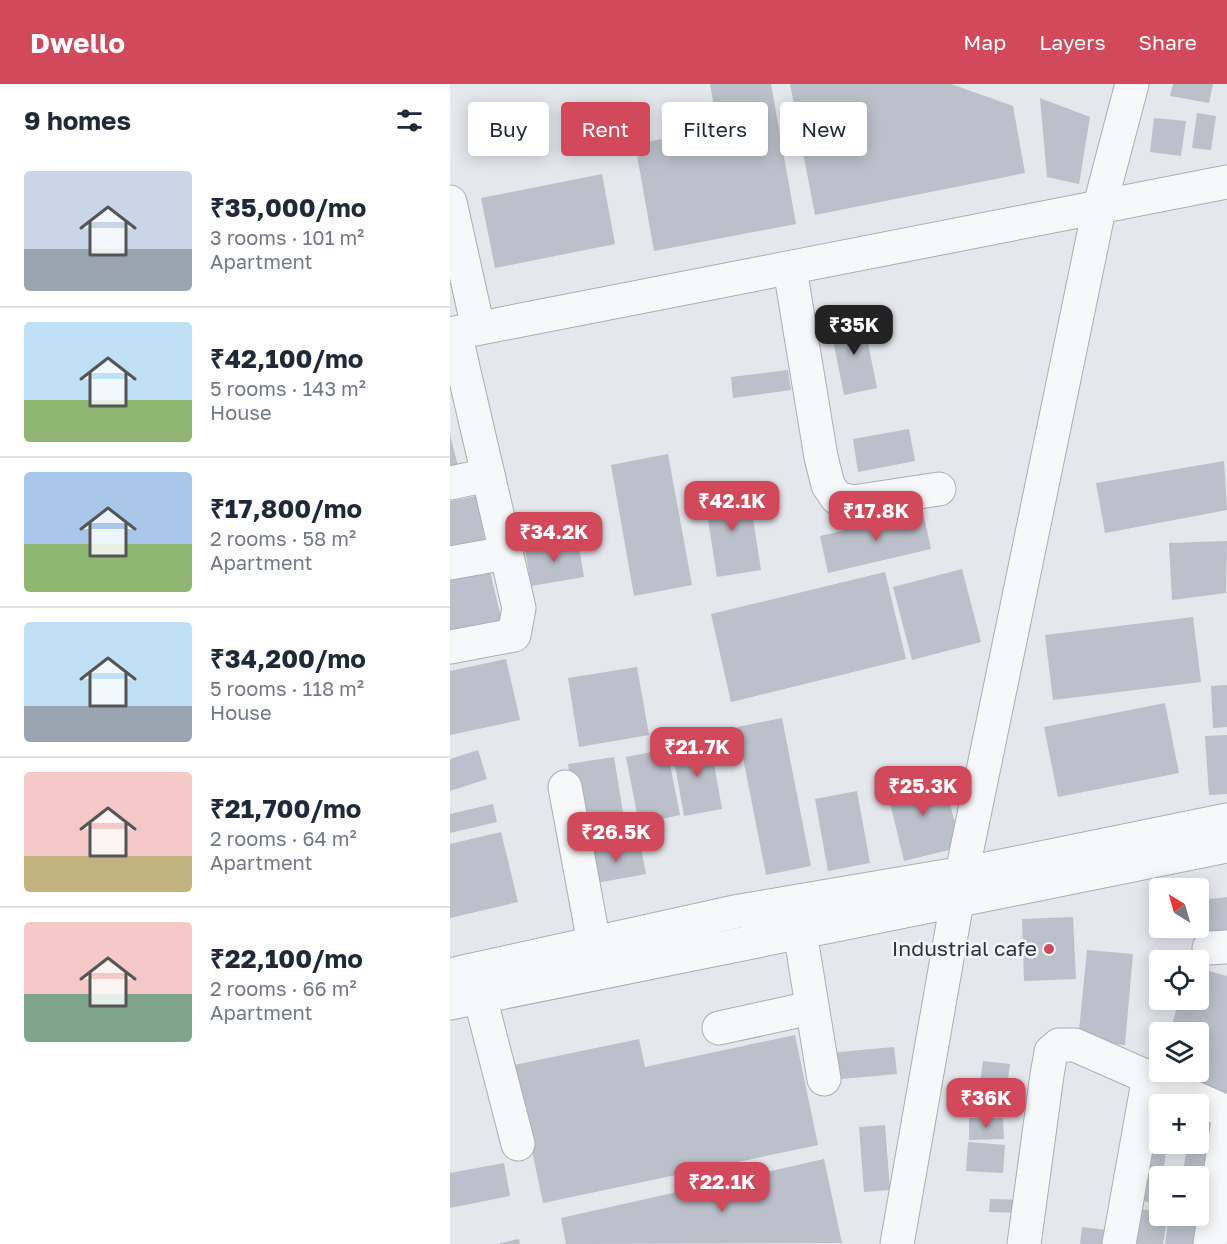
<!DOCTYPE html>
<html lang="en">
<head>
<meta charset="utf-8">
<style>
	body { margin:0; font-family:"Golos Text",sans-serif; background:#f6f6f7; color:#1f2937; height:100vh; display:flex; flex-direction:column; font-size:22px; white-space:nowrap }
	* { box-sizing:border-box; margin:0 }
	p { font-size:20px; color:#747a83 }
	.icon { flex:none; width:33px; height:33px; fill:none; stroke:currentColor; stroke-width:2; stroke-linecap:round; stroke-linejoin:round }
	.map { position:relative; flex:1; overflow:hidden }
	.drawer { display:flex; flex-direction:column; background:#fff; width:450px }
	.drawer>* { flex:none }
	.banner { position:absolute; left:18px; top:18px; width:570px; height:54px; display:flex; gap:12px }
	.needle { width:39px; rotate:323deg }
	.tools { position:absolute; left:699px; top:794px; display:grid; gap:12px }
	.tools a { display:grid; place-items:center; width:60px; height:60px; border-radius:6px; background:#fff; box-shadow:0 3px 15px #0003; font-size:30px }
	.price { position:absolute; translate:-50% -51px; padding:0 14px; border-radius:12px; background:#d1495b; color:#fff; font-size:20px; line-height:39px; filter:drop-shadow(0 2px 3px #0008) }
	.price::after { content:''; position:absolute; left:50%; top:36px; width:18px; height:14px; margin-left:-9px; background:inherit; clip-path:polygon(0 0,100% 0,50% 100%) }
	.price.active { background:#222; color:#fff }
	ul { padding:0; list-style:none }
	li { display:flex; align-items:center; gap:18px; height:150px; padding:0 24px }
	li+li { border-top:2px solid #e0e1e3 }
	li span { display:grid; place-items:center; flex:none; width:168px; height:120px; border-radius:6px; color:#555 }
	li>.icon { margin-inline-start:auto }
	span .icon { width:72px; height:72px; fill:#fffc; stroke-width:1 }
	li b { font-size:26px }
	h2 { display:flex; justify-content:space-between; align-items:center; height:72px; padding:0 24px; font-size:26px }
	.chip { padding:0 21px; border-radius:6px; background:#fff; box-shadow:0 3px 15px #0003; font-size:21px; line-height:54px }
	.chip.active { background:#d1495b; color:#fff }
	header { display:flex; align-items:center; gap:36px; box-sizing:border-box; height:84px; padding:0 30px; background:#d1495b; color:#fff }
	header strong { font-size:28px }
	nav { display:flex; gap:33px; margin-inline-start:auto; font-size:21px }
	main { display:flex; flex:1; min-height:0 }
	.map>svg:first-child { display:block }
	.building { fill:#bbc0ca }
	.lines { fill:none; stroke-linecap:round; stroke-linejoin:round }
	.minor-casing { stroke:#a9aeb7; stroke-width:35 }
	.minor { stroke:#f7f8fa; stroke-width:33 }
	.poi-dot { fill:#d1495b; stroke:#f4f6f9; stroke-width:2 }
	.labels { text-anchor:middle; stroke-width:5; stroke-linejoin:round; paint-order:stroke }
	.poi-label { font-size:21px; fill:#2b3445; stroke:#f4f6f9; text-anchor:end }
</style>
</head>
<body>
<header>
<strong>Dwello</strong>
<nav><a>Map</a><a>Layers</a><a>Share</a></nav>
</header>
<main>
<section class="drawer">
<h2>9 homes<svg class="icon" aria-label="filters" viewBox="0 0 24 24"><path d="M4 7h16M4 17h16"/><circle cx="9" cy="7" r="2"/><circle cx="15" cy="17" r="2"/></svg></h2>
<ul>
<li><span style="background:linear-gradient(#c9d6e8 65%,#9aa5b1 0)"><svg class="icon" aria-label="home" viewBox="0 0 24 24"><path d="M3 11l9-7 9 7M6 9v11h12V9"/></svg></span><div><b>₹35,000/mo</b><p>3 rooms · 101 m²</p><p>Apartment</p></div></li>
<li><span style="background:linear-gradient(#bfe0f5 65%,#8fb573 0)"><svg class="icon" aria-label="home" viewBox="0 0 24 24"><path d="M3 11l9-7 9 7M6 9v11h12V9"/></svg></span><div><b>₹42,100/mo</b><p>5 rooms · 143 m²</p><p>House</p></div></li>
<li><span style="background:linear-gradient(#a9c7e8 60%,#8fb573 0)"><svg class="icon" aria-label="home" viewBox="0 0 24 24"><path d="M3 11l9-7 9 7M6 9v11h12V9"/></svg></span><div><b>₹17,800/mo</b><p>2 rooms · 58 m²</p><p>Apartment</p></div></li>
<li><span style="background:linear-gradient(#bfe0f5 70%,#9aa5b1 0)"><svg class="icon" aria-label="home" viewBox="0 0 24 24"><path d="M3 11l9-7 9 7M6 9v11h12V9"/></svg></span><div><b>₹34,200/mo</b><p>5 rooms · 118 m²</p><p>House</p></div></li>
<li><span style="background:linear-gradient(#f6c9c9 70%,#c2b280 0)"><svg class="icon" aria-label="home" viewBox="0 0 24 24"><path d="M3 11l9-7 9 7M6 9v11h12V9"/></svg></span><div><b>₹21,700/mo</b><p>2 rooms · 64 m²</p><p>Apartment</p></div></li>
<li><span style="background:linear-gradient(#f6c9c9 60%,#7fa58c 0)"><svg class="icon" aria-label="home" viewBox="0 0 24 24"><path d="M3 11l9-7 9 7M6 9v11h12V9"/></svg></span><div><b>₹22,100/mo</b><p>2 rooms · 66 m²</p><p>Apartment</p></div></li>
</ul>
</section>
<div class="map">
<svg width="777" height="1160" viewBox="0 0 777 1160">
	<rect width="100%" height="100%" fill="#e4e7ec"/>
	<g class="building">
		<path d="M260,0h61l25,140 -142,27 -19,-107 83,-15z"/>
		<path d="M340,0h161l62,22 12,67 -210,42z"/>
		<path d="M723,0h40l-4,19 -39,-7z"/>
		<path d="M590,14l50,19 -11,67 -32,-7z"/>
		<path d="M747,29l19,3 -5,34 -19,-2z"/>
		<path d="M704,34l32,3 -5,35 -31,-4z"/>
		<path d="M152,90l13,70 -120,24 -14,-70z"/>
		<path d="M413,234l14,70 -33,7 -14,-70z"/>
		<path d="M338,286l3,20 -58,8 -2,-21z"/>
		<path d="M459,345l6,32 -57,11 -5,-33z"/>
		<path d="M0,351l9,35 -9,2z"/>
		<path d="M218,370l24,131 -58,11 -23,-131z"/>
		<path d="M774,377l3,49 -122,23 -9,-50z"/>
		<path d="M298,403l13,83 -44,7 -13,-83z"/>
		<path d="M26,412l11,55 -37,8v-58z"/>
		<path d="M473,428l8,37 -103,24 -8,-37z"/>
		<path d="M128,457l6,36 -53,9 -6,-37z"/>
		<path d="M777,457l-1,52 -54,7 -3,-57z"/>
		<path d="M39,483l13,55 -52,12v-58z"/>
		<path d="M512,485l19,73 -69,18 -19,-73z"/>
		<path d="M435,488l21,87 -175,43 -20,-88z"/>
		<path d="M743,533l8,65 -148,18 -8,-65z"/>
		<path d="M56,575l14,61 -70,15v-64z"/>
		<path d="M187,583l12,68 -70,12 -11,-69z"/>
		<path d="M777,601v42l-14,1 -2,-42z"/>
		<path d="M715,619l14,70 -121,24 -14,-70z"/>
		<path d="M332,634l29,148 -45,9 -29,-148z"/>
		<path d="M777,651v59l-18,1 -4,-59z"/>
		<path d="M260,657l12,68 -38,7 -12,-68z"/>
		<path d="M217,665l13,66 -41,9 -13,-67z"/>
		<path d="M28,666l9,29 -37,12v-32z"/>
		<path d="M164,673l13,80 -46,7 -13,-80z"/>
		<path d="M492,688l19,75 -57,14 -18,-75z"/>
		<path d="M407,707l13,72 -42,8 -13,-72z"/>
		<path d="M43,720l4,18 -47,11v-19z"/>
		<path d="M51,748l17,70 -68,16v-74z"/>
		<path d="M190,758l6,32 -55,10 -6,-32z"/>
		<path d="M777,813v40l-20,3 -5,-40z"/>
		<path d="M623,833l3,62 -52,2 -2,-62z"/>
		<path d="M637,866l46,4 -8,91 -47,-4z"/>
		<path d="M748,884l29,8v119l-67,-24h38v-39h-28l9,-33h19z"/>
		<path d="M345,951l23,110 -275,58 -29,-138 125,-26 6,28z"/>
		<path d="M444,963l3,27 -66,6 -2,-27z"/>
		<path d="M533,977l27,3 -3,23 -27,-4z"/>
		<path d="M519,1034h34l1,21 -35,1z"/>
		<path d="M748,1037l26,4 -10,60 -16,-2v-7h-16l6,-33h10z"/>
		<path d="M435,1041l5,65 -26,2 -5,-65z"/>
		<path d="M518,1058l37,3 -2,28 -37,-2z"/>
		<path d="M690,1064l26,3 -3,25 -26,-3z"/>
		<path d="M374,1075l18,84 -276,1 -5,-26z"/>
		<path d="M54,1079l6,33 -60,12v-35z"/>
		<path d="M689,1093l21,3v24l-25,-4z"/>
		<path d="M540,1115l33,1v13l-34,-1z"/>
		<path d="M748,1119l8,1 -2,15 -22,-3 16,-1z"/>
		<path d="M684,1123l34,8 -5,29h-36z"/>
		<path d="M719,1132l33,5 -4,23h-33z"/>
		<path d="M632,1143l33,4 -1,13h-34z"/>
		<path d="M69,1155l1,5h-20v-1z"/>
	</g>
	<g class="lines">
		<defs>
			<g id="minor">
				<path d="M0,118l28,126"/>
				<path d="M340,185l31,188 7,28 9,13 16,4 86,-13"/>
				<path d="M0,250l777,-152"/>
				<path d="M0,399l38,-8"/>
				<path d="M0,479l56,-10"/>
				<path d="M0,563l64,-12 5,-27 -64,-275"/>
				<path d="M115,703l29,156"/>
				<path d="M350,848l24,147"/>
				<path d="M759,864l18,-1"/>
				<path d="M0,891l284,-63 253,-43 240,-49"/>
				<path d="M30,913l38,147"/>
				<path d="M0,919l777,-157"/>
				<path d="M269,944l92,-20"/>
				<path d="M447,1160l65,-371 137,-664 33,-125"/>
				<path d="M574,1160l23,-169 4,-23 8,-7h16l152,67"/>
				<path d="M669,1160l30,-168"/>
				<path d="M760,1160l17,-118"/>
			</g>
		</defs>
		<use href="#minor" class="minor-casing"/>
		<use href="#minor" class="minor"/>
	</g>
	<circle class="poi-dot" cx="599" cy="865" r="6"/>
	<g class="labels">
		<g class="poi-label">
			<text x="587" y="872">Industrial cafe</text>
		</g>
	</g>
</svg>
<div class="tools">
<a><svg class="needle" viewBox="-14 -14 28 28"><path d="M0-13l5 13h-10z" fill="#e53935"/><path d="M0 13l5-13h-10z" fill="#747a83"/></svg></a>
<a><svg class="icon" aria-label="locate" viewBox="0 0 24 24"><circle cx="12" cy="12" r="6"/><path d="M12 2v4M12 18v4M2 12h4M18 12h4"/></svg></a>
<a><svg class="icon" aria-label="layers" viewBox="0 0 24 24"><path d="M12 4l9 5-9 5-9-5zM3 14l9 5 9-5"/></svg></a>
<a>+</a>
<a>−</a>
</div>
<b class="price active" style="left:404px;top:272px">₹35K</b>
<b class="price" style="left:282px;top:448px">₹42.1K</b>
<b class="price" style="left:426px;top:458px">₹17.8K</b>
<b class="price" style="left:104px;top:479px">₹34.2K</b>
<b class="price" style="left:247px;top:694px">₹21.7K</b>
<b class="price" style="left:473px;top:733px">₹25.3K</b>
<b class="price" style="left:166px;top:779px">₹26.5K</b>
<b class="price" style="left:536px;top:1045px">₹36K</b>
<b class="price" style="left:272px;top:1129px">₹22.1K</b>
<div class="banner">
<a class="chip">Buy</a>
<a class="chip active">Rent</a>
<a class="chip">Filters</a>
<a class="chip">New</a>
</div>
</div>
</main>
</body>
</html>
